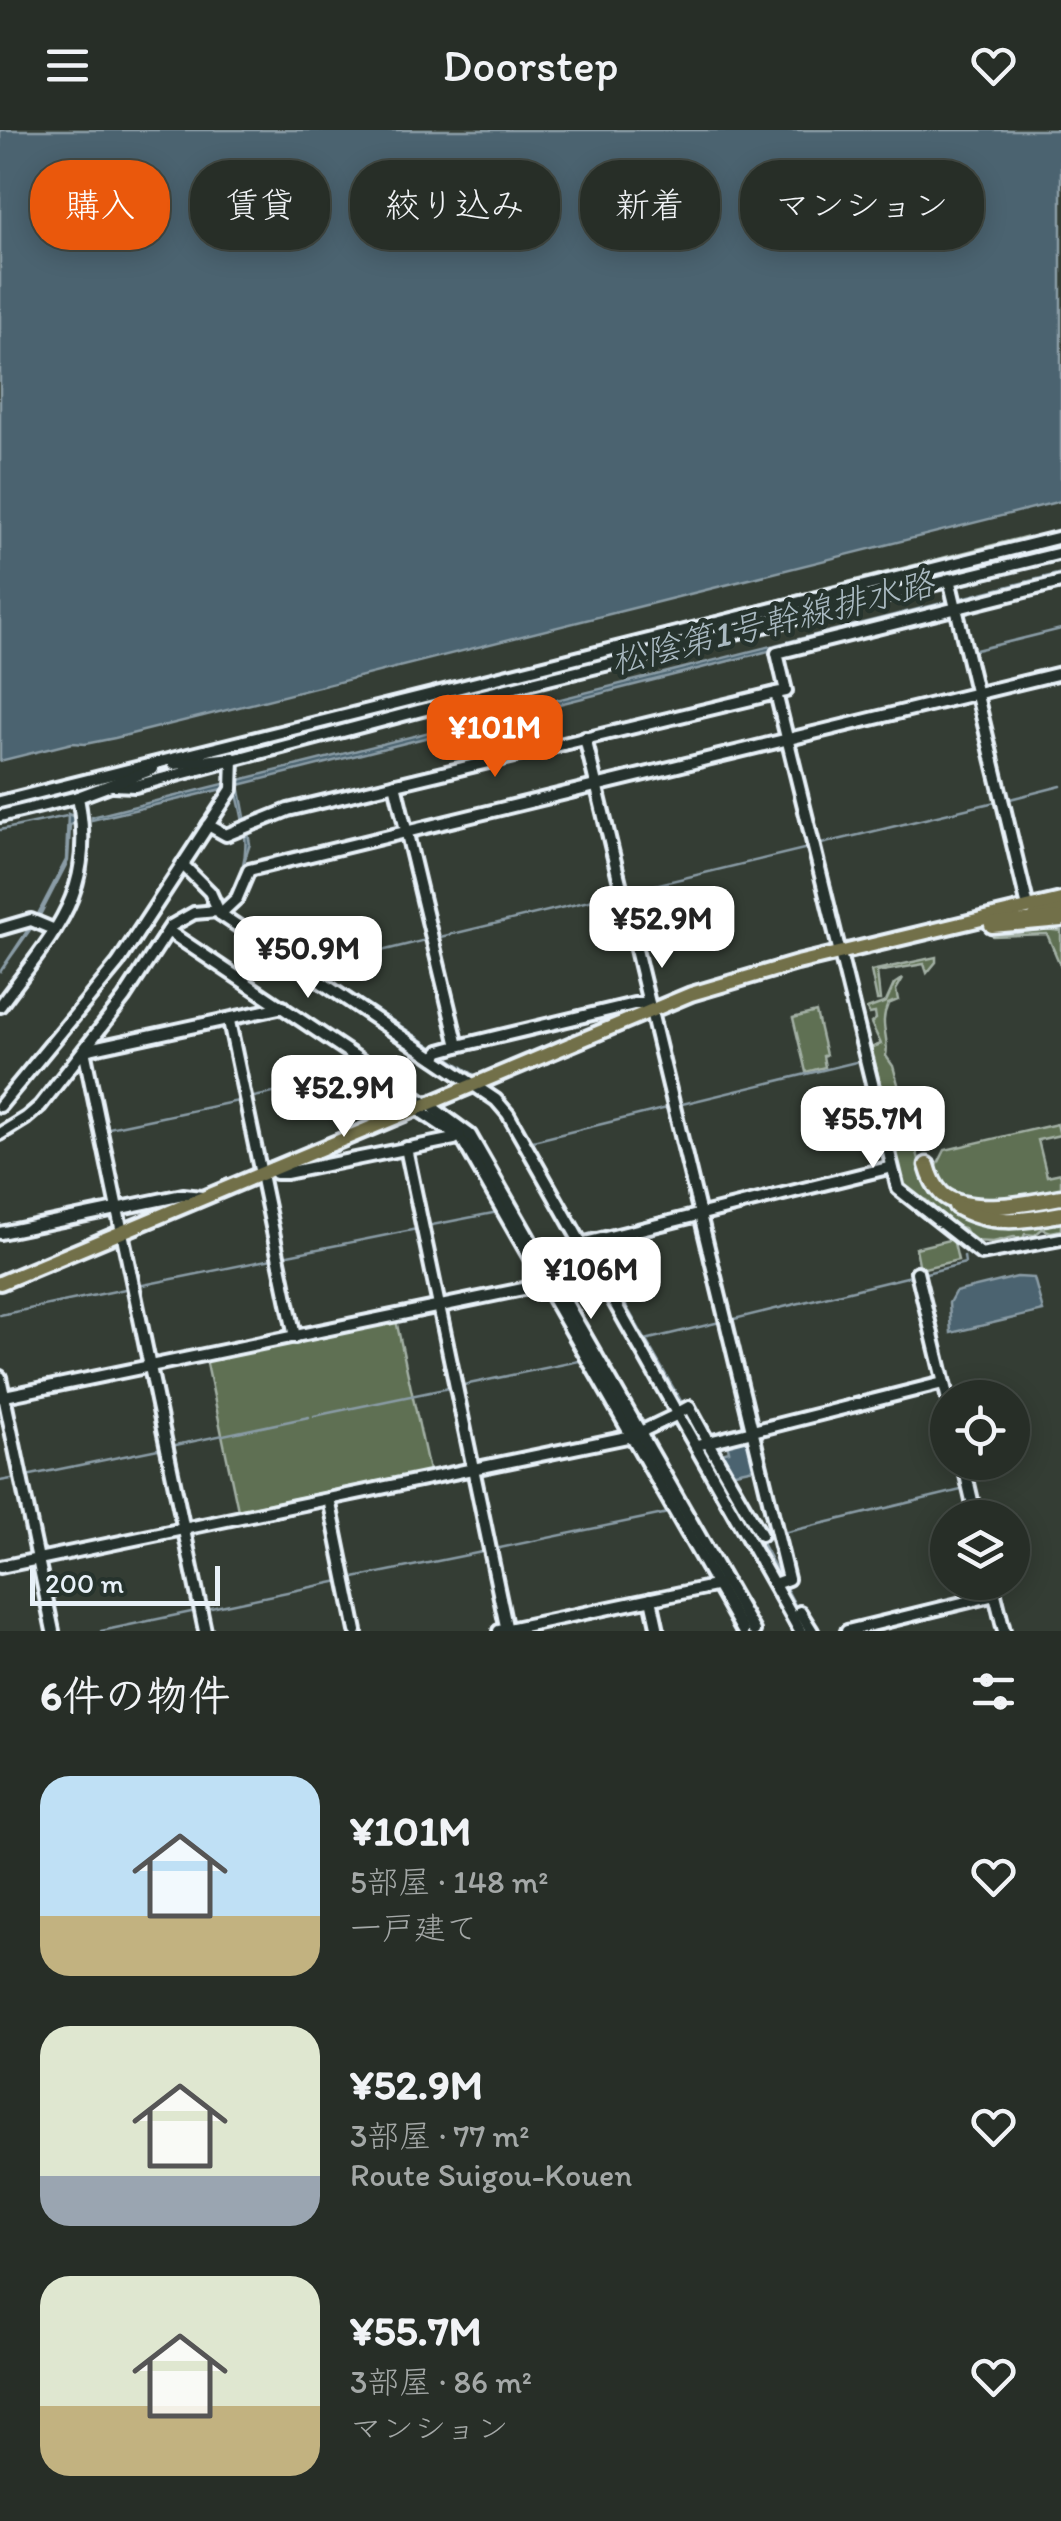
<!DOCTYPE html>
<html lang="ja">
<head>
<meta charset="utf-8">
<style>
	body { margin:0; font-family:Itim,"Klee One",sans-serif; background:#2f362f; color:#f1f3f6; height:100vh; display:flex; flex-direction:column; font-size:38px; white-space:nowrap }
	* { box-sizing:border-box; margin:0 }
	p { font-size:32px; color:#a4a8a7 }
	.icon { flex:none; width:55px; height:55px; fill:none; stroke:currentColor; stroke-width:2; stroke-linecap:round; stroke-linejoin:round }
	.map { position:relative; height:1501px; overflow:hidden }
	.panel { display:flex; flex-direction:column; background:#272e27; flex:1 }
	.panel>* { flex:none }
	.banner { position:absolute; left:30px; top:30px; width:1002px; height:90px; display:flex; gap:20px }
	.tools { position:absolute; left:930px; top:1250px; display:grid; gap:20px }
	.tools a { display:grid; place-items:center; width:100px; height:100px; border-radius:50%; background:#272e27; box-shadow:0 5px 25px #0003,0 0 0 2px #434a44; font-size:50px }
	.scale { position:absolute; left:30px; bottom:25px; width:190px; box-sizing:border-box; padding-left:10px; border:5px solid #e8f1f8; border-top:0; font-size:28px; line-height:35px; white-space:nowrap; color:#e8f1f8; -webkit-text-stroke:8px #26332d; paint-order:stroke }
	.price { position:absolute; translate:-50% -85px; padding:0 22px; border-radius:20px; background:#fff; color:#222; font-size:32px; line-height:65px; filter:drop-shadow(0 2px 5px #0008) }
	.price::after { content:''; position:absolute; left:50%; top:60px; width:30px; height:22px; margin-left:-15px; background:inherit; clip-path:polygon(0 0,100% 0,50% 100%) }
	.price.current { background:#ea580c; color:#fff }
	ul { padding:0; list-style:none }
	li { display:flex; align-items:center; gap:30px; height:250px; padding:0 40px }
	li span { display:grid; place-items:center; flex:none; width:280px; height:200px; border-radius:30px; color:#555 }
	li>.icon { margin-inline-start:auto }
	span .icon { width:120px; height:120px; fill:#fffc; stroke-width:1 }
	li b { font-size:42px }
	h2 { display:flex; justify-content:space-between; align-items:center; height:120px; padding:0 40px; font-size:42px }
	.chip { padding:0 35px; border-radius:40px; background:#272e27; box-shadow:0 5px 25px #0003,0 0 0 2px #434a44; font-size:35px; line-height:90px }
	.chip.current { background:#ea580c; color:#fff }
	header { display:flex; justify-content:space-between; align-items:center; height:130px; padding:0 40px; background:#272e27; font-size:45px; font-weight:600 }
	.map>svg:first-child { display:block }
	.green { fill:#5e7052; stroke:#a3b0a5; stroke-width:2.5 }
	.water { fill:#4b646f; stroke:#8a9ca6; stroke-width:2.5 }
	.lines { fill:none; stroke-linecap:round; stroke-linejoin:round }
	.stream { stroke:#8a9ca6; stroke-width:2.5 }
	.minor-casing { stroke:#e8f1f8; stroke-width:18 }
	.major-casing { stroke:#e8f1f8; stroke-width:20 }
	.highway-casing { stroke:#e8f1f8; stroke-width:21 }
	.minor { stroke:#26332d; stroke-width:10 }
	.major { stroke:#726f4a; stroke-width:12 }
	.highway { stroke:#726f4a; stroke-width:14 }
	.labels { text-anchor:middle; stroke-width:9; stroke-linejoin:round; paint-order:stroke }
	.water-label { font-size:35px; font-style:italic; fill:#a9b9c1; stroke:#26332d }
</style>
</head>
<body>
<header><svg class="icon" aria-label="menu" viewBox="0 0 24 24"><path d="M4 6h16M4 12h16M4 18h16"/></svg>Doorstep<svg class="icon" aria-label="heart" viewBox="0 0 24 24"><path d="M12 20l-8-8c-3-5 5-10 8-4 3-6 11-1 8 4z"/></svg></header>
<div class="map">
<svg width="1061" height="1501" viewBox="0 0 1061 1501">
	<rect width="100%" height="100%" fill="#343d34"/>
	<filter id="ink" filterUnits="userSpaceOnUse"><feTurbulence type="fractalNoise" baseFrequency=".01" numOctaves="2"/><feDisplacementMap in="SourceGraphic" scale="20" xChannelSelector="R" yChannelSelector="G"/><feConvolveMatrix kernelMatrix="1 2 1 2 8 2 1 2 1" color-interpolation-filters="sRGB"/></filter>
	<g filter="url(#ink)">
		<g class="green">
			<path d="M1025,407l-3,6 -409,102 -1,-3z"/>
			<path d="M1045,799l16,2v36l-14,-33 -55,2z"/>
			<path d="M936,827v5l-9,11 -3,-9 -47,8 3,28h-3l-6,-29z"/>
			<path d="M903,848l-7,12 2,10 -10,4c-10,22 2,32 -2,52l7,10 27,97 10,22 27,27 104,6v12l-10,2 -9,-3 -7,6 -10,-1 -2,4 -9,-1 -21,5 -22,-1 -7,-13 -10,-3 -28,-25 -9,-1 -13,-13 -30,-128h-3l-3,-9 13,-5 -10,-21 5,-4 -1,-6 -6,1 -2,-5 19,-7 8,-18z"/>
			<path d="M816,882l10,43 -3,1 2,11 -19,5 -13,-54z"/>
			<path d="M1057,994l3,11 -22,5 9,36 14,-3v20c-38,9 -108,22 -126,-23l10,-20z"/>
			<path d="M953,1109l5,21 -38,9 -4,-21z"/>
			<path d="M396,1190l33,151 -191,39 -32,-151z"/>
		</g>
		<g class="water">
			<path d="M0,0h1061v371l-946,237 -30,6 -13,-1 -72,18z"/>
			<path d="M1061,443v4l-822,208 11,59 -22,67 260,173 23,23 237,410 61,114h-4l-8,-13 -52,-100 -232,-402 -288,-202 -46,2 -143,187 -16,16 -20,11v-4l19,-11 16,-15c32,-40 66,-79 94,-121 13,-18 22,-42 38,-58 20,-19 52,-7 66,-31 21,-38 11,-65 2,-104l-143,34v-3z"/>
			<path d="M68,684l9,4 1,4 -8,3 -2,36 -29,56 -39,55 37,-56 29,-56z"/>
			<path d="M1017,1147l17,1 9,33 -92,22 -2,-30 6,-11z"/>
			<path d="M751,1305l8,32 -29,6 -9,-20 8,-2 -3,-11z"/>
		</g>
		<g class="lines">
			<g class="stream">
				<path d="M972,521l89,-22"/>
				<path d="M1006,670l55,-14"/>
				<path d="M0,700l67,-14"/>
				<path d="M817,715l182,-44"/>
				<path d="M626,762l182,-44"/>
				<path d="M436,808l182,-44"/>
				<path d="M312,838l118,-29"/>
				<path d="M871,928l32,126"/>
				<path d="M249,968l112,-23"/>
				<path d="M678,975l178,-43"/>
				<path d="M394,996l21,-10"/>
				<path d="M104,999l139,-29"/>
				<path d="M533,1011l138,-34"/>
				<path d="M427,1096l71,-14"/>
				<path d="M1052,1104l9,-2"/>
				<path d="M283,1126l134,-27"/>
				<path d="M922,1144l43,-11 -1,-7"/>
				<path d="M138,1156l134,-27"/>
				<path d="M0,1185l130,-27"/>
				<path d="M730,1190l181,-44"/>
				<path d="M645,1210l75,-18"/>
				<path d="M459,1256l125,-26"/>
				<path d="M314,1286l140,-29"/>
				<path d="M171,1316l138,-29"/>
				<path d="M26,1346l137,-28"/>
				<path d="M0,1351l17,-3"/>
				<path d="M783,1403l182,-44"/>
				<path d="M495,1419l173,-36"/>
				<path d="M349,1449l138,-28"/>
				<path d="M206,1479l134,-28"/>
				<path d="M101,1501l95,-20"/>
			</g>
			<defs>
				<g id="minor">
					<path d="M949,449l79,328"/>
					<path d="M776,563l10,-2 -9,-38 284,-71"/>
					<path d="M585,608l203,841 -14,5"/>
					<path d="M395,654l63,262"/>
					<path d="M113,655l22,1 283,-75 643,-158"/>
					<path d="M0,672l1061,-265"/>
					<path d="M0,686l78,-19 75,-28"/>
					<path d="M208,695l18,10 62,-25 488,-117 122,496 83,65 80,-15"/>
					<path d="M182,734l28,28 10,22 276,186 12,14 292,517"/>
					<path d="M220,784l17,-16 12,-28 812,-197"/>
					<path d="M0,799l31,-9 24,10"/>
					<path d="M168,801l258,173"/>
					<path d="M0,876c53,-73 97,-112 78,-209"/>
					<path d="M229,891l66,316"/>
					<path d="M434,928l6,-7 18,-5 176,-42h15"/>
					<path d="M368,946l94,63 281,492"/>
					<path d="M430,972l6,8 34,25 284,496"/>
					<path d="M0,976l118,-143 114,-174 1,-31 -59,6"/>
					<path d="M0,1004l26,-16 14,-12 84,-108 47,-72 23,-13 23,-2"/>
					<path d="M406,1018l101,483"/>
					<path d="M273,1038l3,5h10l168,-34 6,-4"/>
					<path d="M0,1103l183,-38 19,2"/>
					<path d="M581,1114l311,-77"/>
					<path d="M917,1142l31,128"/>
					<path d="M0,1247l53,254"/>
					<path d="M0,1267l547,-113"/>
					<path d="M678,1283l11,-6 18,33"/>
					<path d="M707,1311l54,94"/>
					<path d="M697,1315l246,-62"/>
					<path d="M963,1332l13,56"/>
					<path d="M329,1369l27,132"/>
					<path d="M0,1437l632,-131 46,-22"/>
					<path d="M992,1452l12,49"/>
					<path d="M651,1469l7,32"/>
					<path d="M800,1482l12,19"/>
					<path d="M205,1501l-121,-581 199,-43"/>
					<path d="M499,1501l220,-46"/>
					<path d="M847,1501l148,-36"/>
				</g>
				<g id="major">
					<path d="M1035,787l26,-6"/>
					<path d="M0,1153l691,-289 106,-31 264,-63"/>
				</g>
				<g id="highway">
					<path d="M992,795l69,-6"/>
					<path d="M927,1035c3,11 7,21 15,29 25,22 89,9 119,3"/>
					<path d="M956,1076c32,20 69,15 105,8"/>
				</g>
			</defs>
			<use href="#minor" class="minor-casing"/>
			<use href="#major" class="major-casing"/>
			<use href="#highway" class="highway-casing"/>
			<use href="#minor" class="minor"/>
			<use href="#major" class="major"/>
			<use href="#highway" class="highway"/>
		</g>
	</g>
	<g class="labels">
		<g class="water-label">
			<text transform="translate(772 492) rotate(-14)" y="12">松陰第1号幹線排水路</text>
		</g>
	</g>
</svg>
<div class="tools">
<a><svg class="icon" aria-label="locate" viewBox="0 0 24 24"><circle cx="12" cy="12" r="6"/><path d="M12 2v4M12 18v4M2 12h4M18 12h4"/></svg></a>
<a><svg class="icon" aria-label="layers" viewBox="0 0 24 24"><path d="M12 4l9 5-9 5-9-5zM3 14l9 5 9-5"/></svg></a>
</div>
<div class="scale">200 m</div>
<b class="price current" style="left:495px;top:650px">¥101M</b>
<b class="price" style="left:662px;top:841px">¥52.9M</b>
<b class="price" style="left:308px;top:871px">¥50.9M</b>
<b class="price" style="left:344px;top:1010px">¥52.9M</b>
<b class="price" style="left:873px;top:1041px">¥55.7M</b>
<b class="price" style="left:591px;top:1192px">¥106M</b>
<div class="banner">
<a class="chip current">購入</a>
<a class="chip">賃貸</a>
<a class="chip">絞り込み</a>
<a class="chip">新着</a>
<a class="chip">マンション</a>
</div>
</div>
<section class="panel">
<h2>6件の物件<svg class="icon" aria-label="filters" viewBox="0 0 24 24"><path d="M4 7h16M4 17h16"/><circle cx="9" cy="7" r="2"/><circle cx="15" cy="17" r="2"/></svg></h2>
<ul>
<li><span style="background:linear-gradient(#bfe0f5 70%,#c2b280 0)"><svg class="icon" aria-label="home" viewBox="0 0 24 24"><path d="M3 11l9-7 9 7M6 9v11h12V9"/></svg></span><div><b>¥101M</b><p>5部屋 · 148 m²</p><p>一戸建て</p></div><svg class="icon" aria-label="heart" viewBox="0 0 24 24"><path d="M12 20l-8-8c-3-5 5-10 8-4 3-6 11-1 8 4z"/></svg></li>
<li><span style="background:linear-gradient(#dfe7d0 75%,#9aa5b1 0)"><svg class="icon" aria-label="home" viewBox="0 0 24 24"><path d="M3 11l9-7 9 7M6 9v11h12V9"/></svg></span><div><b>¥52.9M</b><p>3部屋 · 77 m²</p><p>Route Suigou-Kouen</p></div><svg class="icon" aria-label="heart" viewBox="0 0 24 24"><path d="M12 20l-8-8c-3-5 5-10 8-4 3-6 11-1 8 4z"/></svg></li>
<li><span style="background:linear-gradient(#dfe7d0 65%,#c2b280 0)"><svg class="icon" aria-label="home" viewBox="0 0 24 24"><path d="M3 11l9-7 9 7M6 9v11h12V9"/></svg></span><div><b>¥55.7M</b><p>3部屋 · 86 m²</p><p>マンション</p></div><svg class="icon" aria-label="heart" viewBox="0 0 24 24"><path d="M12 20l-8-8c-3-5 5-10 8-4 3-6 11-1 8 4z"/></svg></li>
</ul>
</section>
</body>
</html>
